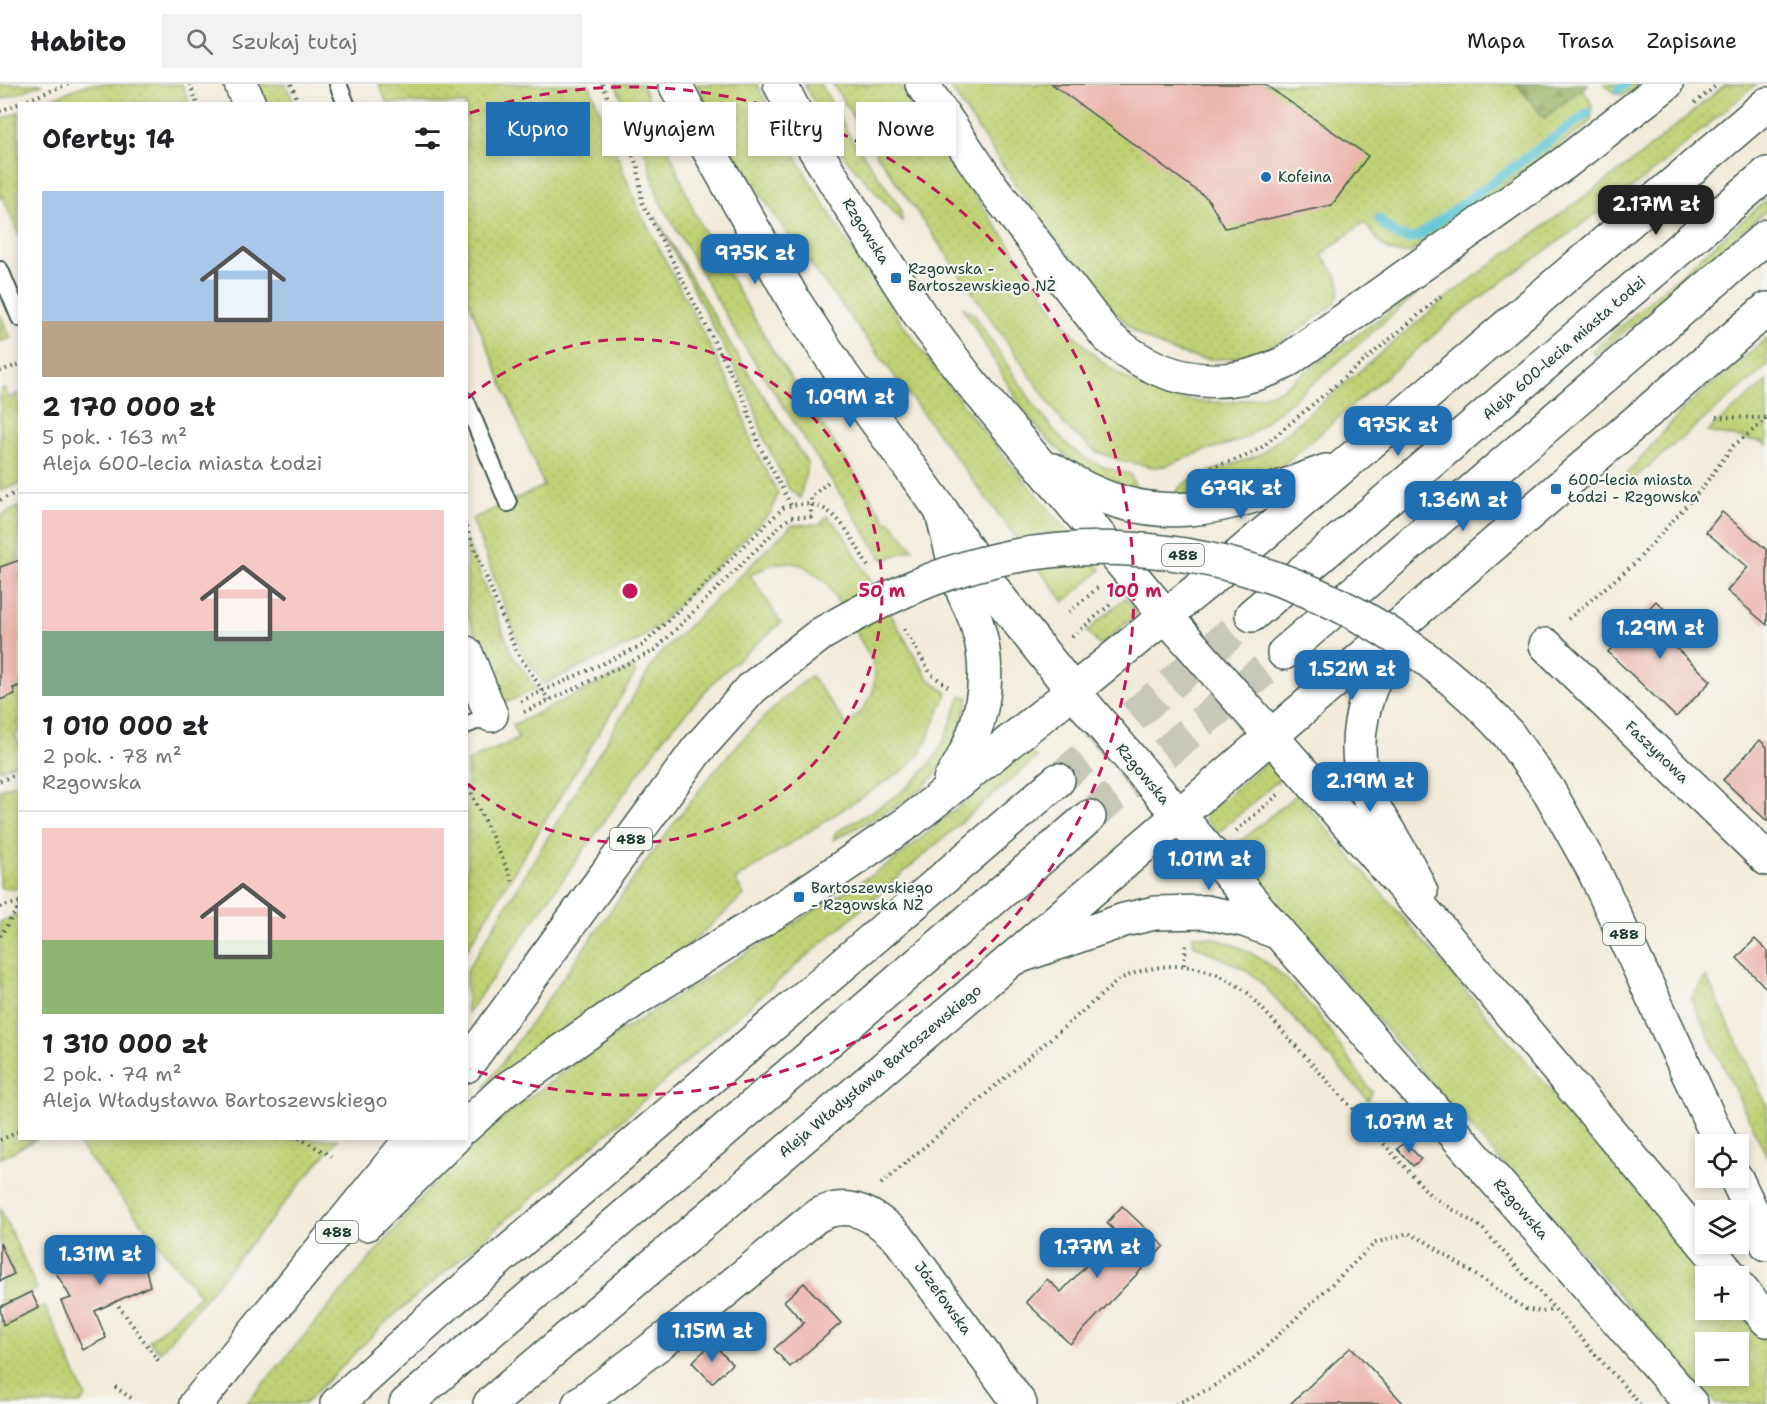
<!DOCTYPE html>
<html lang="pl">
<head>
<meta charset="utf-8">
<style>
	body { margin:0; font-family:"Shantell Sans",sans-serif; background:#f2f2f2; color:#202124; height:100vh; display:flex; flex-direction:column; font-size:22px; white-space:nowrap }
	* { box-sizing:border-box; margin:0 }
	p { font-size:20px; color:#757577 }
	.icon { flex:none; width:33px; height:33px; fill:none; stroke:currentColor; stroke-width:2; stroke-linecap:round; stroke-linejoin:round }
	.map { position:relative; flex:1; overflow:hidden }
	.drawer { position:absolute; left:18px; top:18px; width:450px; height:1038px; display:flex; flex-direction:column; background:#fff; border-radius:0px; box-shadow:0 3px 9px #0003 }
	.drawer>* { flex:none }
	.banner { position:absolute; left:486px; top:18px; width:570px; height:54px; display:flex; gap:12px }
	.fabs { position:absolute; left:1695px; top:1050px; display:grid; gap:12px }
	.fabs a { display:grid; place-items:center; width:54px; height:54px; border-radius:0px; background:#fff; box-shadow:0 3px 9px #0003; font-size:30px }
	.price { position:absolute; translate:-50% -51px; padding:0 14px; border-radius:12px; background:#1f6fb2; color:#fff; font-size:20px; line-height:39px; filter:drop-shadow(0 2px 3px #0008) }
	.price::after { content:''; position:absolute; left:50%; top:36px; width:18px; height:14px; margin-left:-9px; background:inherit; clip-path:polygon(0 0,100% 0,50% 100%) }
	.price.current { background:#222; color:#fff }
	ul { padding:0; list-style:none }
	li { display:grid; align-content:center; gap:12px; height:318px; padding:0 24px }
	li+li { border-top:2px solid #e0e0e0 }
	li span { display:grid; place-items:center; height:186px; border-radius:0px; color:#555 }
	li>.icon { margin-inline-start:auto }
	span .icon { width:108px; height:108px; fill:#fffc; stroke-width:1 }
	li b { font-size:26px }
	h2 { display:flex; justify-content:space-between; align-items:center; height:72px; padding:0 24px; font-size:26px }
	.tag { padding:0 21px; border-radius:0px; background:#fff; box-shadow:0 3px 9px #0003; font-size:21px; line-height:54px }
	.tag.current { background:#1f6fb2; color:#fff }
	header { display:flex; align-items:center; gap:36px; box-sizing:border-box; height:84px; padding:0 30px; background:#fff; border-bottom:2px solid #e0e0e0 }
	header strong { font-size:28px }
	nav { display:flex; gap:33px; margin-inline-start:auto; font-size:21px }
	.search { width:420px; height:54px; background:#f2f2f2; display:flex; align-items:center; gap:15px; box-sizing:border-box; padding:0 21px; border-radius:0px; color:#757577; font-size:22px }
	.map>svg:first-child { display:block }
	.grass { fill:url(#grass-dots); stroke:#708754; stroke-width:1.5; fill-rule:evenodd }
	.forest { fill:url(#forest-firs); stroke:#5c784d; stroke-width:1.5 }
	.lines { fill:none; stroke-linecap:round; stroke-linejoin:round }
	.stream { stroke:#59c3d4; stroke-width:10 }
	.building { fill:#ebb5ac }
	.secondary-tunnel { stroke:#c8c8b9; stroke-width:33; stroke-dasharray:33 16; stroke-linecap:butt }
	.lane-casing { stroke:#3f574d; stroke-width:20 }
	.street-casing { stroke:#3f574d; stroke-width:36 }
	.secondary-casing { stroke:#3f574d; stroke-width:36 }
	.primary-casing { stroke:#3f574d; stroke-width:36 }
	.path { stroke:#3f574d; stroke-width:4; stroke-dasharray:1.5 4.5; stroke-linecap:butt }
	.lane { stroke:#fff; stroke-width:16 }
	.street { stroke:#fff; stroke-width:33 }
	.secondary { stroke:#fff; stroke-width:33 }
	.primary { stroke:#fff; stroke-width:33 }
	.primary-bridge-casing { stroke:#3f574d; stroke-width:36; stroke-linecap:butt }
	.primary-bridge { stroke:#fff; stroke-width:33 }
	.ring { fill:none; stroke:#c2185b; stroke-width:3; stroke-dasharray:10 8 }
	.poi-dot { fill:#1f6fb2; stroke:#f6f6f2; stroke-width:2 }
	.labels { text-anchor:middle; stroke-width:4.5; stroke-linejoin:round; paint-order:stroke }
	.shield { fill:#f6f6f2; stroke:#60746d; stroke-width:1.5 }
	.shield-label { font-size:14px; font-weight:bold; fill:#1f3d34 }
	.poi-label { font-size:15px; fill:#1f3d34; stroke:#f6f6f2; text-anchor:start }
	.street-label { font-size:15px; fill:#1f3d34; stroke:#f6f6f2 }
	.centre { fill:#c2185b; stroke:#f6f6f2; stroke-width:3 }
	.ring-label { font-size:18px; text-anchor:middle; font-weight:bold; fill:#c2185b; stroke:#f6f6f2; stroke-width:4.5; stroke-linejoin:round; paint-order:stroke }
</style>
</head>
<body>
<header>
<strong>Habito</strong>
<div class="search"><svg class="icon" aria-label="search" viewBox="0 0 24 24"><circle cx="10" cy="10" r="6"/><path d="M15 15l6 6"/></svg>Szukaj tutaj</div>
<nav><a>Mapa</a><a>Trasa</a><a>Zapisane</a></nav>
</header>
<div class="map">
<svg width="1767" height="1320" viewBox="0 0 1767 1320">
	<defs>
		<pattern id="grass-dots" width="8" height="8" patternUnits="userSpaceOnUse" patternTransform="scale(1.5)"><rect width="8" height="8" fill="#c0d174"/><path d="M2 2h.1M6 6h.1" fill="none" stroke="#a5b465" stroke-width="1.8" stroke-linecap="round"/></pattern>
		<pattern id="forest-firs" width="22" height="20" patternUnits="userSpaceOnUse" patternTransform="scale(1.5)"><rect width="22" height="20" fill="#98b366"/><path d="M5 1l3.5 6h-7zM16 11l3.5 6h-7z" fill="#7b9355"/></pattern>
	</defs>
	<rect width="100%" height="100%" fill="#f6f6f2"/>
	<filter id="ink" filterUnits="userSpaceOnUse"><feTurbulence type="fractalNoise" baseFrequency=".0167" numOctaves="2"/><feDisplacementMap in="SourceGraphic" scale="12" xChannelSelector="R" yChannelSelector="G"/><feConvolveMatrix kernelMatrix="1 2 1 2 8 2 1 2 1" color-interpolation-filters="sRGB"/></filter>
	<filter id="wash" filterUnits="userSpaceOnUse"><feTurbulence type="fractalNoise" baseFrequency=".008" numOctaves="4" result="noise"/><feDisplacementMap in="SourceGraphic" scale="24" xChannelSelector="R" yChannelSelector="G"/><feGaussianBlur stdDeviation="1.35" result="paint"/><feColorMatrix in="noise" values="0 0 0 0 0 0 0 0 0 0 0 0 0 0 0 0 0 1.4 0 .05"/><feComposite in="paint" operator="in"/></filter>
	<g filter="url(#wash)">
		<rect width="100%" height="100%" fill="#f2ebda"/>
		<g class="grass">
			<path d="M0,0h43l-43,16z"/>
			<path d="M88,0h94l7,19h-149z"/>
			<path d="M256,0h30l8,19h-30z"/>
			<path d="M379,0h210l48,122 101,194 15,46 25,47 -7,19 -114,114 -18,14 -95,44 -23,-34 -49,-131 72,-33 -77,-189 -1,-193 -79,-1z"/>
			<path d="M615,0h27l53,130 18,34 62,106 111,167 5,1 22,27 -30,11 -142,-219 -82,-141 -14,-50z"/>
			<path d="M697,0h60c60,119 135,232 218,336 40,51 84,100 126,150l-37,32 -282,-376 -47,-70z"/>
			<path d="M804,0h17l29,52 50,71 2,14 -55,-61z"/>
			<path d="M833,0h66c36,57 75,111 114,165 24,33 45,71 74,99 51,52 125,68 193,42l149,-107 -99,86 -80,66 -11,6 -35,10 -39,15 -10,1 -33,-6 -27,-10 -30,-25 -200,-289z"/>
			<path d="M948,0h569l27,34 38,-30c9,12 14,22 7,36l-179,129c-29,2 -30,-12 -46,-31l-43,33c13,17 28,30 12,50 -31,22 -61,48 -100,53 -32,4 -64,-5 -91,-22 -18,-11 -31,-30 -44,-46 -56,-63 -103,-135 -150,-206z"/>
			<path d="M1604,0h36c-16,14 -20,15 -36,0z"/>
			<path d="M1726,0h30l-113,96 -185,134 -171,148 -27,17 -18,7 -67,10c4,-23 68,-31 87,-43l189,-159 185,-135z"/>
			<path d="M19,28v124l-16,-39 -3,1v-78z"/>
			<path d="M1767,116v10l-171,146 -4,-5z"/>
			<path d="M655,132l82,139 71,109 -8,34 -11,-9 -24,-48 -13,-40z"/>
			<path d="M962,223l11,6c26,37 72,118 106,141 15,11 33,16 51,20l9,19c-109,-35 -121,-100 -177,-186z"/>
			<path d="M0,230l11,24 -11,4z"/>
			<path d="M1767,254v28l-136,115 -11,1 65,-75z"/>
			<path d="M1767,297v64l-5,-3 -55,-10z"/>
			<path d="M5,304l4,10 10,-5 1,91 -20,7v-101z"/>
			<path d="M19,423v53l-19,7v-51z"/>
			<path d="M827,432l15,16 86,146 19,15 -25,58 -17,18 -170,111 9,15 -70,63 -111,70 -79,60c47,-65 94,-131 140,-196 56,-78 111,-157 187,-216l36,49 17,-17 9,-16 2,-18 -3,-14 -45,-77 -23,-17 -15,-4 -16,2 -23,11 31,48 -61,52 -55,61 -198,278 -1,-42 192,-316 134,-131 29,-1z"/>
			<path d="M466,455l46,115 24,35 -33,15 -36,-91z"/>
			<path d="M1125,514l13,16 -36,30h-4l-11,-13z"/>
			<path d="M631,584l5,4 -169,277v-188l51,-22 -5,-14z"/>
			<path d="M19,602v46l-4,2 4,10v18l-19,8v-70z"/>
			<path d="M961,612l8,1c-22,93 -59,102 -136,143l3,-8c37,-22 79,-41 102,-80 10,-17 15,-38 23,-56z"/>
			<path d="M1030,668l7,5 -318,275 -116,105 -218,186 -81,81h-58l184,-216 33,-35 45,-39 88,-67 298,-186 125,-105z"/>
			<path d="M1265,679l6,1 11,13 -64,56 -12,-13v-6z"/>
			<path d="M19,698v106l-15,1 -4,-3v-97z"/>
			<path d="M1297,710l413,482h-4v34h32l29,34v60h-51l-273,-308 -212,-247zM1706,1258h32v34h-32z"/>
			<path d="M19,830l1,224 16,1 -36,20v-237z"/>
			<path d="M1193,851c91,9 131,91 179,157l-4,8 -110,-121 -16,-11 -48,-23z"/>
			<path d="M1706,892l61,130v51l-76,-158z"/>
			<path d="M74,1055h264l-178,213 -11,-11 51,-46z"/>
			<path d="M0,1124l37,81 -37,18v-26l14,-7 -14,-31z"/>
			<path d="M45,1222l41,91 -6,7h-80v-85l4,6z"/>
		</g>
		<path class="forest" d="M1517,0h71l-44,34z"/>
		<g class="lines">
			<g class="stream">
				<path d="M1619,5l6,-5"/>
				<path d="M1379,135c10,12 22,23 38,18l171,-124"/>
			</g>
		</g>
		<g id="blocks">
			<g class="building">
				<path d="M1052,0h212l104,72 -36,49 -107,23 -17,-29z"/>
				<path d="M1722,428l45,38v75l-40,-34 21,-24 -42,-35z"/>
				<path d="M20,476v126l-7,2 2,6 -15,6v-133z"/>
				<path d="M1656,517l34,33 -14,14 35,33 -35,36 -68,-65z"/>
				<path d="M1760,656l7,7v74l-44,-41z"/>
				<path d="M1755,855l12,12v38l-30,-31z"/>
				<path d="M1405,1058l16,17 -8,7 -16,-17z"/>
				<path d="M1122,1122l42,40 -94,98 -44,-42 21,-23 14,13 56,-59 -10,-10z"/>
				<path d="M139,1156l11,46 -55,25 11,27 -23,12 -22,-49 10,-3 -16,-27 8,-4 -4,-7z"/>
				<path d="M0,1159l14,31 -14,7z"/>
				<path d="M804,1199l37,40 -51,44 -16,-18 30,-26 -20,-22z"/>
				<path d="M31,1208l8,16 -36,17 -3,-18z"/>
				<path d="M713,1259l19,21 -20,19 -20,-21z"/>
				<path d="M1351,1263l53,57h-114z"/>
			</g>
		</g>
	</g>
	<g filter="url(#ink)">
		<use href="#blocks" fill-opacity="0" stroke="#3f574d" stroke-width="1.5"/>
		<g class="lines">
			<g class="secondary-tunnel">
				<path d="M1058,696l194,-165"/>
				<path d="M1089,733l195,-164"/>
			</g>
			<defs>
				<g id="lane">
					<path d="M338,0l8,20"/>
					<path d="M0,186l20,48"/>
					<path d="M466,317l42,102"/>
					<path d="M466,641l25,-10"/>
				</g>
				<g id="street">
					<path d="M241,0l8,20"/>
					<path d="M922,0l70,103 115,149c54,47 113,58 177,27l282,-201 100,-78"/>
					<path d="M1546,561l221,214"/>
					<path d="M466,569l25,62"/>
					<path d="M579,1320l106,-80 130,-107c33,-20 61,-2 85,23l120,164"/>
				</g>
				<g id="secondary">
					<path d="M675,0l31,61 87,154 51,78 97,133 57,86 75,95 206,242"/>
					<path d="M780,0l34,64 46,74 60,93 48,64 198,237 267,305 298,355"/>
					<path d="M1053,386c100,65 170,39 273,1"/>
					<path d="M1252,531l515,-441"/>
					<path d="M1392,557c-29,54 -49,111 -16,170 16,27 33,52 45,81"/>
					<path d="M1284,569l483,-417"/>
					<path d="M1073,607l145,-118 549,-469"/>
					<path d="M1012,875l755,-650"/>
					<path d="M1738,1202l29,34"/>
					<path d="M337,1320l103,-94 618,-530"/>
					<path d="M406,1320l683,-587"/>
				</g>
				<g id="primary">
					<path d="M941,426c8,27 13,57 23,84 5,11 11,22 14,34 16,53 2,107 -28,152"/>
					<path d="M1508,650l41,57 45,80 127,273"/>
					<path d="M466,982l231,-316 55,-62 69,-54"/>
					<path d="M466,1042l38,-35 135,-94 160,-100 111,-76 163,-130"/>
					<path d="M1736,1094l31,66"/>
					<path d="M366,1140l88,-86"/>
					<path d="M196,1320l216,-266"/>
					<path d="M490,1320l522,-445 112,-39 31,-7 50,-1 39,8 35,13 412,471"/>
				</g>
			</defs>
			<use href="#lane" class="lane-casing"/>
			<use href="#street" class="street-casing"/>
			<use href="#secondary" class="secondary-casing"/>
			<use href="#primary" class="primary-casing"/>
			<g class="path">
				<path d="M190,0l7,20"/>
				<path d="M291,0l8,20"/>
				<path d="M602,0l36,84 4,34 102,197 15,46 32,60"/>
				<path d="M1695,19l23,-19"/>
				<path d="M0,27l68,-27"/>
				<path d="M0,287l20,-7"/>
				<path d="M1716,333l51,1"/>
				<path d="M1194,389l50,-16 17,-9 180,-152"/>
				<path d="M0,416l20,-9"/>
				<path d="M466,443l50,124 33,49"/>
				<path d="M1069,528l30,-25"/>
				<path d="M1568,535l67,-56 67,-75 31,-42 34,-27"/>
				<path d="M904,545l27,45 19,14"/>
				<path d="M1072,553l40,-34"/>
				<path d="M521,617l122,-56 140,-137c50,-18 67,28 87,62"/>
				<path d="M524,628l130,-61 130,-129 8,-5h19v-20l17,-15"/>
				<path d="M0,697l20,-8"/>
				<path d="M466,698l48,101"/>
				<path d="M1236,747l42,-36"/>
				<path d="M1166,793l15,-6"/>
				<path d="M0,823l20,-5"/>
				<path d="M0,852l20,-31"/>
				<path d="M1184,881l2,-20"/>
				<path d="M299,1054l32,18"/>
				<path d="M0,1056l20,-9"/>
				<path d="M881,1100l239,-205c46,-21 89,-17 129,15l181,201 52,33 158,176"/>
				<path d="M115,1217l45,62"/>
				<path d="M115,1303l16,11"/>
				<path d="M1176,1320l33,-15 40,-26 126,-120 33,-10 17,8 101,68 16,3 12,-4"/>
			</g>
			<use href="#lane" class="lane"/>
			<use href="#street" class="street"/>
			<use href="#secondary" class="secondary"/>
			<use href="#primary" class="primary"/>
			<defs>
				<path id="primary-bridge" d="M821,550c55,-32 112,-60 174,-74 189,-42 386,32 513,174"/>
			</defs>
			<use href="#primary-bridge" class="primary-bridge-casing"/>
			<use href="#primary-bridge" class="primary-bridge"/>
		</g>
	</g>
	<g class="ring">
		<path d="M468 314A252 252 0 1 1 468 700"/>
		<path d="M470 29A504 504 0 1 1 470 985"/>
	</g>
	<g class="poi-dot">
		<circle cx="1266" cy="93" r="6"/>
		<rect x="890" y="188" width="12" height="12" rx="3"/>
		<rect x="1550" y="399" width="12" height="12" rx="3"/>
		<rect x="793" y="807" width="12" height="12" rx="3"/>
	</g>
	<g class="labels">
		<g class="shield">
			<rect x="1162" y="460" width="42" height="22" rx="4.5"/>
			<rect x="610" y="744" width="42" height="22" rx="4.5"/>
			<rect x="1603" y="839" width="42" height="22" rx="4.5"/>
			<rect x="316" y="1137" width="42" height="22" rx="4.5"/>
		</g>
		<g class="shield-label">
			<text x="1183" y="476">488</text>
			<text x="631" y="760">488</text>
			<text x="1624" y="855">488</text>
			<text x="337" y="1153">488</text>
		</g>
		<g class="poi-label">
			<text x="1278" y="98">Kofeina</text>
			<text x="908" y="190">Rzgowska -<tspan x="908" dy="17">Bartoszewskiego NŻ</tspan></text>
			<text x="1568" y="401">600-lecia miasta<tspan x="1568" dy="17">Łodzi - Rzgowska</tspan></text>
			<text x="811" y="809">Bartoszewskiego<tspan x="811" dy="17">- Rzgowska NŻ</tspan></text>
		</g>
		<g class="street-label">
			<text transform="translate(866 147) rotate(58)" y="5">Rzgowska</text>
			<text transform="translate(1564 264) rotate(-41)" y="5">Aleja 600-lecia miasta Łodzi</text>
			<text transform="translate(1657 668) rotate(44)" y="5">Faszynowa</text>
			<text transform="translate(1143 690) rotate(50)" y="5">Rzgowska</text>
			<text transform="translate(880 987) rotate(-40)" y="5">Aleja Władysława Bartoszewskiego</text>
			<text transform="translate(1521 1125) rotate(49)" y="5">Rzgowska</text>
			<text transform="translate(943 1214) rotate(54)" y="5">Józefowska</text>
		</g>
	</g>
	<circle cx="630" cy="507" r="9" class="centre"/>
	<g class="ring-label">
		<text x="882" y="513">50 m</text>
		<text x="1134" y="513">100 m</text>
	</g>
</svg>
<div class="fabs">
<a><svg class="icon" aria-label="locate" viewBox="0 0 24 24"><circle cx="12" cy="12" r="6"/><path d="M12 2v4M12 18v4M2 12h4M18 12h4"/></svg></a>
<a><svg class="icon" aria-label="layers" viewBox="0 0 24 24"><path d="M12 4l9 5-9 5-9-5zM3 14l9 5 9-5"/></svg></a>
<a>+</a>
<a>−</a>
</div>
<b class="price current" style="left:1656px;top:152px">2.17M zł</b>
<b class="price" style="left:755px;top:201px">975K zł</b>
<b class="price" style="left:850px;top:345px">1.09M zł</b>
<b class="price" style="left:1398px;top:373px">975K zł</b>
<b class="price" style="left:1241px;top:436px">679K zł</b>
<b class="price" style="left:1463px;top:448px">1.36M zł</b>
<b class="price" style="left:1660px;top:576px">1.29M zł</b>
<b class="price" style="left:1352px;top:617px">1.52M zł</b>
<b class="price" style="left:1370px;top:729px">2.19M zł</b>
<b class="price" style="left:1209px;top:807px">1.01M zł</b>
<b class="price" style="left:1409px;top:1070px">1.07M zł</b>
<b class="price" style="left:1097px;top:1195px">1.77M zł</b>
<b class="price" style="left:100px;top:1202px">1.31M zł</b>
<b class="price" style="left:712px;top:1279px">1.15M zł</b>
<div class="banner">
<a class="tag current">Kupno</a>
<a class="tag">Wynajem</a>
<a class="tag">Filtry</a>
<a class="tag">Nowe</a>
</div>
<section class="drawer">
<h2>Oferty: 14<svg class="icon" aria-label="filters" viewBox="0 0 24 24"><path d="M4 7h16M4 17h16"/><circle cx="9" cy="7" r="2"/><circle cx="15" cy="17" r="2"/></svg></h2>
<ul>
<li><span style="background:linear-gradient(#a9c7e8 70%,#b9a48a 0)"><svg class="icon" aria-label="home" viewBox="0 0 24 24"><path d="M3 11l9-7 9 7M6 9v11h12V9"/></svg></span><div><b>2 170 000 zł</b><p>5 pok. · 163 m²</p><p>Aleja 600-lecia miasta Łodzi</p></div></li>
<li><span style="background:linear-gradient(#f6c9c9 65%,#7fa58c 0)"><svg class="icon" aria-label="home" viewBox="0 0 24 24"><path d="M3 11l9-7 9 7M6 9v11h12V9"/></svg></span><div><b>1 010 000 zł</b><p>2 pok. · 78 m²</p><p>Rzgowska</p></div></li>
<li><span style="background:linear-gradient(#f6c9c9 60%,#8fb573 0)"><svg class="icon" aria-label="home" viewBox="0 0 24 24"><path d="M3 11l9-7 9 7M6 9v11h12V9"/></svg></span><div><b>1 310 000 zł</b><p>2 pok. · 74 m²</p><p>Aleja Władysława Bartoszewskiego</p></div></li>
</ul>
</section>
</div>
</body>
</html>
